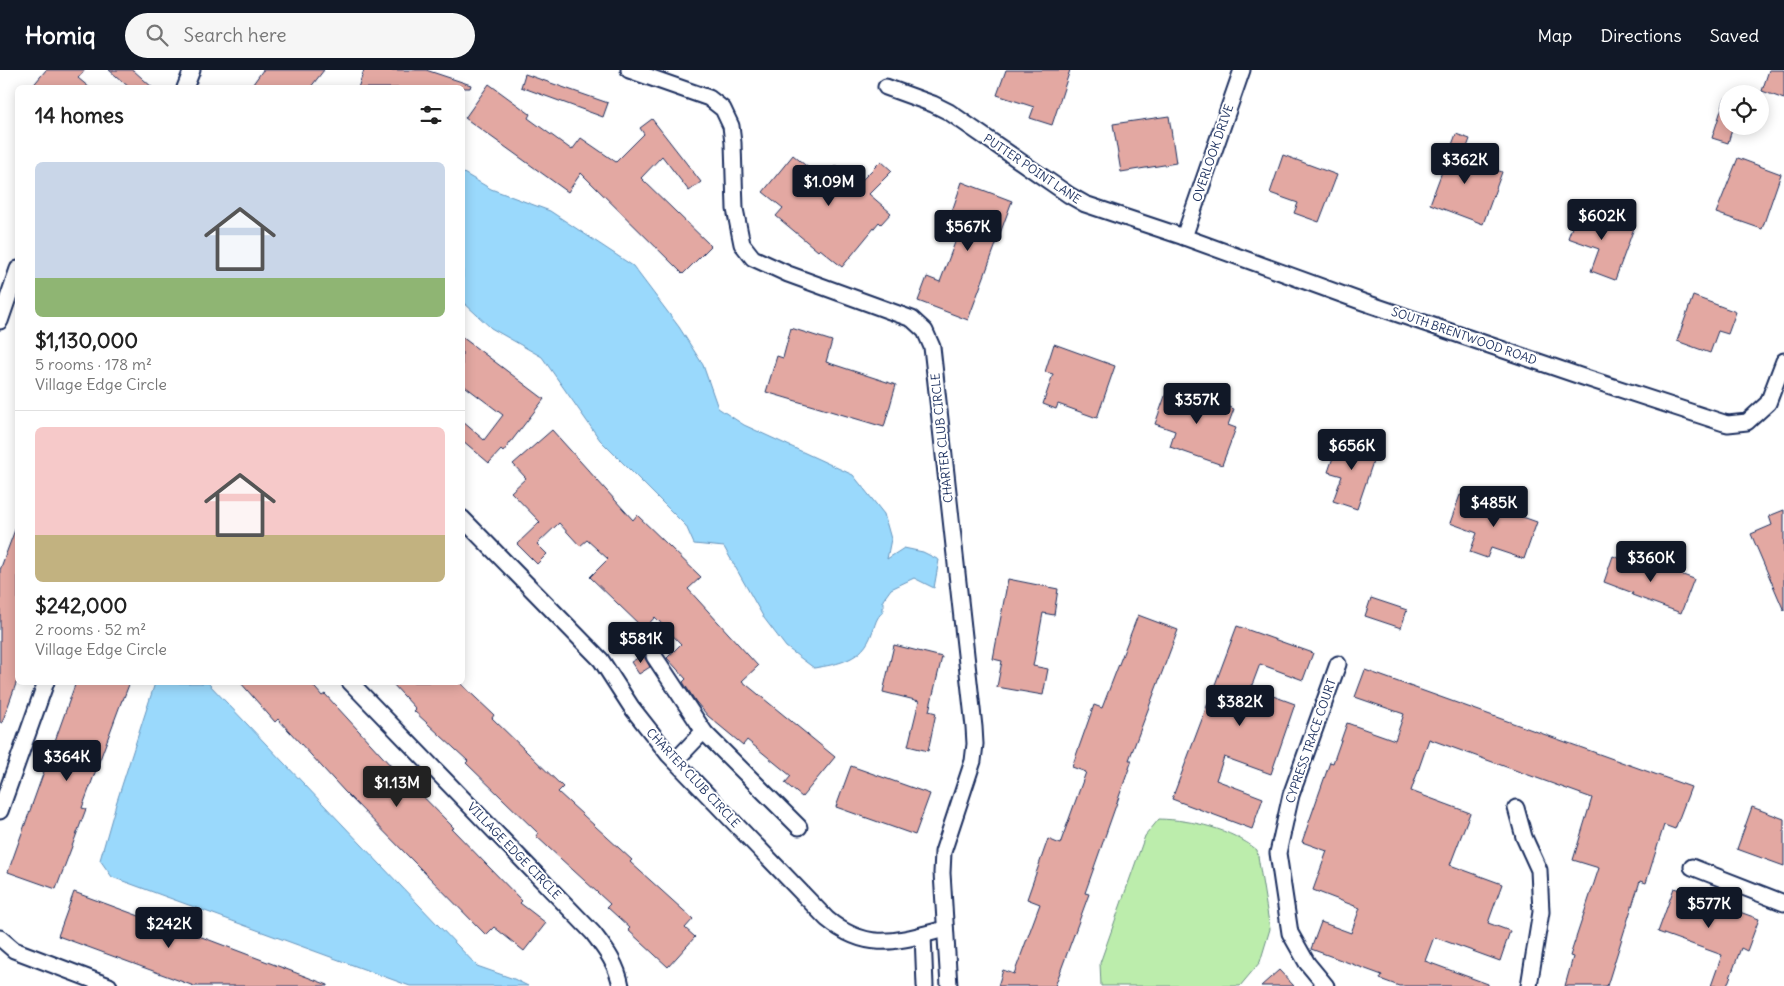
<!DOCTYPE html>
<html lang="en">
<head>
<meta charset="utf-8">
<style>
	body { margin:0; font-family:Delius,sans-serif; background:#f6f6f6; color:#222; height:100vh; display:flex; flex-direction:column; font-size:19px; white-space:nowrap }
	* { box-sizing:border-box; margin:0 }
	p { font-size:16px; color:#767676 }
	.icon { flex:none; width:28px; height:28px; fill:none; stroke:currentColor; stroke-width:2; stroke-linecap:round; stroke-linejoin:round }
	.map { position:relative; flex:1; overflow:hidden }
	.details { position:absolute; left:15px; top:15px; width:450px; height:600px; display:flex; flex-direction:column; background:#fff; border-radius:8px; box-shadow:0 2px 12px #0003 }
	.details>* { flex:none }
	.tools { position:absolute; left:1719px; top:15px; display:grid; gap:10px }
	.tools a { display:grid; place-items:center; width:50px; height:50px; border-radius:50%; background:#fff; box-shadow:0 2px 12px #0003; font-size:25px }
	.price { position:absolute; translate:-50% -42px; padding:0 11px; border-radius:5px; background:#111827; color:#fff; font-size:16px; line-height:32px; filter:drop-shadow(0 1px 2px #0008) }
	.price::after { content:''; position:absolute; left:50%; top:30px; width:15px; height:11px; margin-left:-8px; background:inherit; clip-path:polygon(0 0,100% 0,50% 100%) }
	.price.selected { background:#222; color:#fff }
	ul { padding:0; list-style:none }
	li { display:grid; align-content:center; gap:10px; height:265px; padding:0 20px }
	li+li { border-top:1px solid #e0e0e0 }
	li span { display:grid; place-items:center; height:155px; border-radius:8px; color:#555 }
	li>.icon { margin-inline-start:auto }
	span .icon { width:90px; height:90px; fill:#fffc; stroke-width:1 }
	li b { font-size:21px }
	h2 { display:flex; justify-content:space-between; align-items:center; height:60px; padding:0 20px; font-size:21px }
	header { display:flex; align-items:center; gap:30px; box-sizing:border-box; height:70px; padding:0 25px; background:#111827; color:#fff }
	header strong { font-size:24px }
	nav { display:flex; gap:28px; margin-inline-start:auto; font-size:18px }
	.search { width:350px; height:45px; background:#f6f6f6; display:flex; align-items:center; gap:12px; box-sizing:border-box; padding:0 18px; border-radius:28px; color:#767676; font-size:19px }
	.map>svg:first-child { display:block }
	.green { fill:#bcedac; stroke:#6c8e85 }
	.water { fill:#9ad9fc; stroke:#6795bd }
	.building { fill:#e3a8a2; stroke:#1b2f5e }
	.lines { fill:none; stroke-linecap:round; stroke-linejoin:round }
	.minor-casing { stroke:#1b2f5e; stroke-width:19 }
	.minor { stroke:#fff; stroke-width:15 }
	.labels { text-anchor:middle; stroke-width:4; stroke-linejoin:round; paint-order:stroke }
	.street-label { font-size:12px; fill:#1b2f5e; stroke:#fff }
</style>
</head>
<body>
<header>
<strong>Homiq</strong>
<div class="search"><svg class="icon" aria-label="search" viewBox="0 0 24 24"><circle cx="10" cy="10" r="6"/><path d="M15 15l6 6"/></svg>Search here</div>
<nav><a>Map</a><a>Directions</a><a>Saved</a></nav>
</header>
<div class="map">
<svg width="1784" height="916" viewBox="0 0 1784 916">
	<rect width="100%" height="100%" fill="#fff"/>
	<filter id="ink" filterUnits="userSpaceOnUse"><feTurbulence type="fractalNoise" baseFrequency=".02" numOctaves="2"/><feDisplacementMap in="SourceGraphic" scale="10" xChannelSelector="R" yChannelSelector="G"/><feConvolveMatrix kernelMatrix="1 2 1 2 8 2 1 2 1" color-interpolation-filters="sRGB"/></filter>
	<g filter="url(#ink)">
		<path class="green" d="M1159,749c34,1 72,10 98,31l13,79 -10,33 -20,24h-139l-1,-23 45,-127z"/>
		<g class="water">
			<path d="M462,102l29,17 59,22 83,55 46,61 24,38 15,43 26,17 109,50 31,39 7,25 -4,20 17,-11 19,4 16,8 -5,28 -20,-10 -23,11 -8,11v12c-7,5 -8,14 -11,21 -9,27 -33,31 -58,35l-28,-21 -22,-29 -40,-71 -30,-3 -8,-18 -86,-86 -58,-83 -51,-29 -28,-26z"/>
			<path d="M155,613h53l269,283 37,13 14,7h-118l-298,-109 -12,-17 16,-56z"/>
		</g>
		<g class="building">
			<path d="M46,0h39l-7,8 12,10h-59z"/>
			<path d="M109,0h24l20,18h-23z"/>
			<path d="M263,0h61l-14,18h-60z"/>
			<path d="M364,0h62l45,15 -1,3h-112z"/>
			<path d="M1006,0h64l-18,55 -22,-7 4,-11 -37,-12z"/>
			<path d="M1769,0h15v29l-22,-8z"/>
			<path d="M525,4l83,29 -5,14 -82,-30z"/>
			<path d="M489,14l41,30 -2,4 44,32 9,-12 35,24 28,-28 -4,-6 12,-9 49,63 -12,9 -27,-35 -21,22 70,68 -28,28 -102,-101 -13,19 -103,-74z"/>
			<path d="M1725,28l3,1v27h5l-5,17 -16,-5z"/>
			<path d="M1169,46l7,47 -55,9 -8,-48z"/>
			<path d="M1456,64l14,5 -7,19 39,14 -19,52 -53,-20z"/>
			<path d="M793,85l30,25 13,-15 22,19 23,-23 11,10 -23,23 22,19 -10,11 -2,-2 -37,45 -22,-18 -2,2 -42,-35 7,-8 -20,-16z"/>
			<path d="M1283,85l54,20 -18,47 -25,-9 4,-10 -28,-10z"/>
			<path d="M1738,88l43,16 -19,55 -46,-16z"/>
			<path d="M962,112l50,19 -44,119 -50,-19 9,-24 13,5 25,-66 -13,-5z"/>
			<path d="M1579,138l55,20 -19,52 -24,-9 8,-22 -31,-11z"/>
			<path d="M1693,226l43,16 -8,22 -10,-3 -8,22 -33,-12z"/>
			<path d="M791,258l41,13 -6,21 70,23 -12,42 -118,-35 11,-36 6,2z"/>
			<path d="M462,267l82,62 -41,53 -2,-2 -12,13 -27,-23v-19l22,19 19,-25 -41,-31z"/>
			<path d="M1054,274l61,22 -18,52 -39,-14 -2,5 -13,-5 10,-30 -8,-2z"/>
			<path d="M1169,315l65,24 -6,16 8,3 -14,37 -52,-18 5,-16 -20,-7z"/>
			<path d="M552,360l81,90 4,-5 64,62 -13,12 70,77 -16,15 93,76 -33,40 -17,-14 6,-7 -44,-36 -4,5 -35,-29 -12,-14 -13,-20 3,-3 -19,-21 14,-14 -26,-27 -11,12 -54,-52 18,-18 -21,-19 -7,6 -21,-23 -22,21 10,10 -10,10 -20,-20 23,-22 -29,-30 15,-14 -13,-14z"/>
			<path d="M1340,367l37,13 -20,59 -24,-8 9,-25 -14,-4z"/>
			<path d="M1460,425l77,27 -13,37 -33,-11 -4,10 -17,-6 7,-19 -27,-10z"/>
			<path d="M1784,440v101l-33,-77 21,-9 -3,-9z"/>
			<path d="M16,457h2v151l-16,45 -2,-1v-152z"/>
			<path d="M1613,486l29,11 2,-6 50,18 -13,34 -49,-18 1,-2 -29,-11z"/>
			<path d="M1008,509l50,10 -4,26 -11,-2 -10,53 15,3 -5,26 -46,-8 5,-26 -9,-2z"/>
			<path d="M1371,528l36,12 -6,18 -36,-12z"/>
			<path d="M1138,545l40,15 -49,130h3l-47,133 4,1 -34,92h-57l5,-16 11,4 26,-70 -13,-5 21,-60 12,5 26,-72 -14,-5 22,-62 8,3z"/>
			<path d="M1237,556l76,27 -10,27 -43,-16 -9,24 44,16 -24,70 -47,-17 -8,23 47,18 -11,31 -80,-30z"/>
			<path d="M894,575l48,12 -13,54 7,2 -8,38 -20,-5 11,-45 -36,-9z"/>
			<path d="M643,585l7,12 -11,7 -8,-12z"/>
			<path d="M1365,600l326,117 -16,42 -11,-4 -18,58 -6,-2 -33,105h-42l8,-29 -3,-1 29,-88 -26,-8 19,-62 -163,-59 -18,52 59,22 -20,52 52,19 -14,39 22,8 -10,30 -66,-24 -9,24 63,23v2h-89l-19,-7 2,-4 -71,-26 10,-27 30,11 9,-25 -47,-18 14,-39 -25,-9 28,-80 3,1 14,-40 48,17 9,-26 -49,-17z"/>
			<path d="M76,612h54l-7,18h-1l-40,108 4,1 -30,80 -48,-17z"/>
			<path d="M240,612h70l12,14 3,-2 67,73 1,-1 61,62 -2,1 70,72 -2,2 26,20 -22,28 -30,-24 -8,8 -141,-143 -67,-73 -3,3z"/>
			<path d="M391,612h68l35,33 -2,3 71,69 -5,5 74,68 -2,2 63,57 -8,9 10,9 -27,30 -40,-37 2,-2 -23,-21 3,-3 -74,-68 2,-3 -72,-70 2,-2 -54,-50 2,-2z"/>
			<path d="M851,696l79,28 -15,41 -79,-28z"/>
			<path d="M1752,737l32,12v47l-47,-17z"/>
			<path d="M1674,818l85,31 -12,32 -6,-3 -14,38h-16l11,-31 -64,-23z"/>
			<path d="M74,822l95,35 1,-2 158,60v1h-134l-136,-50z"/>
			<path d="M1279,900l15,16h-33z"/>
		</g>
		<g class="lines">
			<defs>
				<g id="minor">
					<path d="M629,0l80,28 14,11 8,17 2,17 2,66 7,35 11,14 35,16 124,45 13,12 7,16 42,380 1,17 -2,17 -30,91 -1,21 7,113"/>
					<path d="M886,17l47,17 16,8 120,83 16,9 99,33 179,65 220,75 141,46 4,1 19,-2 21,-19 16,-42"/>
					<path d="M185,18l7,-18"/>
					<path d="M1184,167l58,-167"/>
					<path d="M0,251l18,-52"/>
					<path d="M462,448l139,142 31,48 37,47 158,164c41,34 71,22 118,10"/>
					<path d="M654,586l51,77"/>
					<path d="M350,612l243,251c13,17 24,31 28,53"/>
					<path d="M675,691l24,-25 6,-3 94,94"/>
					<path d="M1516,738l8,29 15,33 2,42 -12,74"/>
					<path d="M0,741l46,-129"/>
					<path d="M1692,797l92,36"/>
					<path d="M923,865l2,51"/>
					<path d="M0,868l14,12 95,36"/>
					<path d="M1326,916l-19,-23 -17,-30 -12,-80 13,-58 47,-131"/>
				</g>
			</defs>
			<use href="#minor" class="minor-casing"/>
			<use href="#minor" class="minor"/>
		</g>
	</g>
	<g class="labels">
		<g class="street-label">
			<text transform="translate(1213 83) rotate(-71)" y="4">OVERLOOK DRIVE</text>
			<text transform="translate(1032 99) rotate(34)" y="4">PUTTER POINT LANE</text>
			<text transform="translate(1464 266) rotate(19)" y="4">SOUTH BRENTWOOD ROAD</text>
			<text transform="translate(942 368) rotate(-96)" y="4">CHARTER CLUB CIRCLE</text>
			<text transform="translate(1311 671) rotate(-71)" y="4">CYPRESS TRACE COURT</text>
			<text transform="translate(693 708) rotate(47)" y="4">CHARTER CLUB CIRCLE</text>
			<text transform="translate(514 781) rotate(46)" y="4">VILLAGE EDGE CIRCLE</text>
		</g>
	</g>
</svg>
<div class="tools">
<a><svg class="icon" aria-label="locate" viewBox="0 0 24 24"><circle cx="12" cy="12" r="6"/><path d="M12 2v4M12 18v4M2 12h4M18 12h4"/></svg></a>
</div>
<b class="price" style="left:1465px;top:115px">$362K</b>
<b class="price" style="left:829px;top:137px">$1.09M</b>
<b class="price" style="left:1602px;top:171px">$602K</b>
<b class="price" style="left:968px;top:182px">$567K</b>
<b class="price" style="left:1197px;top:355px">$357K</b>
<b class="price" style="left:1352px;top:401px">$656K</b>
<b class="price" style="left:1494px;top:458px">$485K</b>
<b class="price" style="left:1651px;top:513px">$360K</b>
<b class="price" style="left:641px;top:594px">$581K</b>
<b class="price" style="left:1240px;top:657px">$382K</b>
<b class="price" style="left:67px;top:712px">$364K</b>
<b class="price selected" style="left:397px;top:738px">$1.13M</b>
<b class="price" style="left:1709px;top:859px">$577K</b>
<b class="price" style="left:169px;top:879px">$242K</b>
<section class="details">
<h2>14 homes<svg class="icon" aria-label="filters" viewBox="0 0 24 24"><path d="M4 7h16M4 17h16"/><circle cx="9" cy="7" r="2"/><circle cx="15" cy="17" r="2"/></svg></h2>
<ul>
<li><span style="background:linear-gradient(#c9d6e8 75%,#8fb573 0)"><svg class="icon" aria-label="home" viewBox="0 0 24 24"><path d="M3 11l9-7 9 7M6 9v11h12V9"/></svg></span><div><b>$1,130,000</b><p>5 rooms · 178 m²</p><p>Village Edge Circle</p></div></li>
<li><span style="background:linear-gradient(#f6c9c9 70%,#c2b280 0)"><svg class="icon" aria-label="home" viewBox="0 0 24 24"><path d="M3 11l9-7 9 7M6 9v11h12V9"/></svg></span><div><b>$242,000</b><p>2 rooms · 52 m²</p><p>Village Edge Circle</p></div></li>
</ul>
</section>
</div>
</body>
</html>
